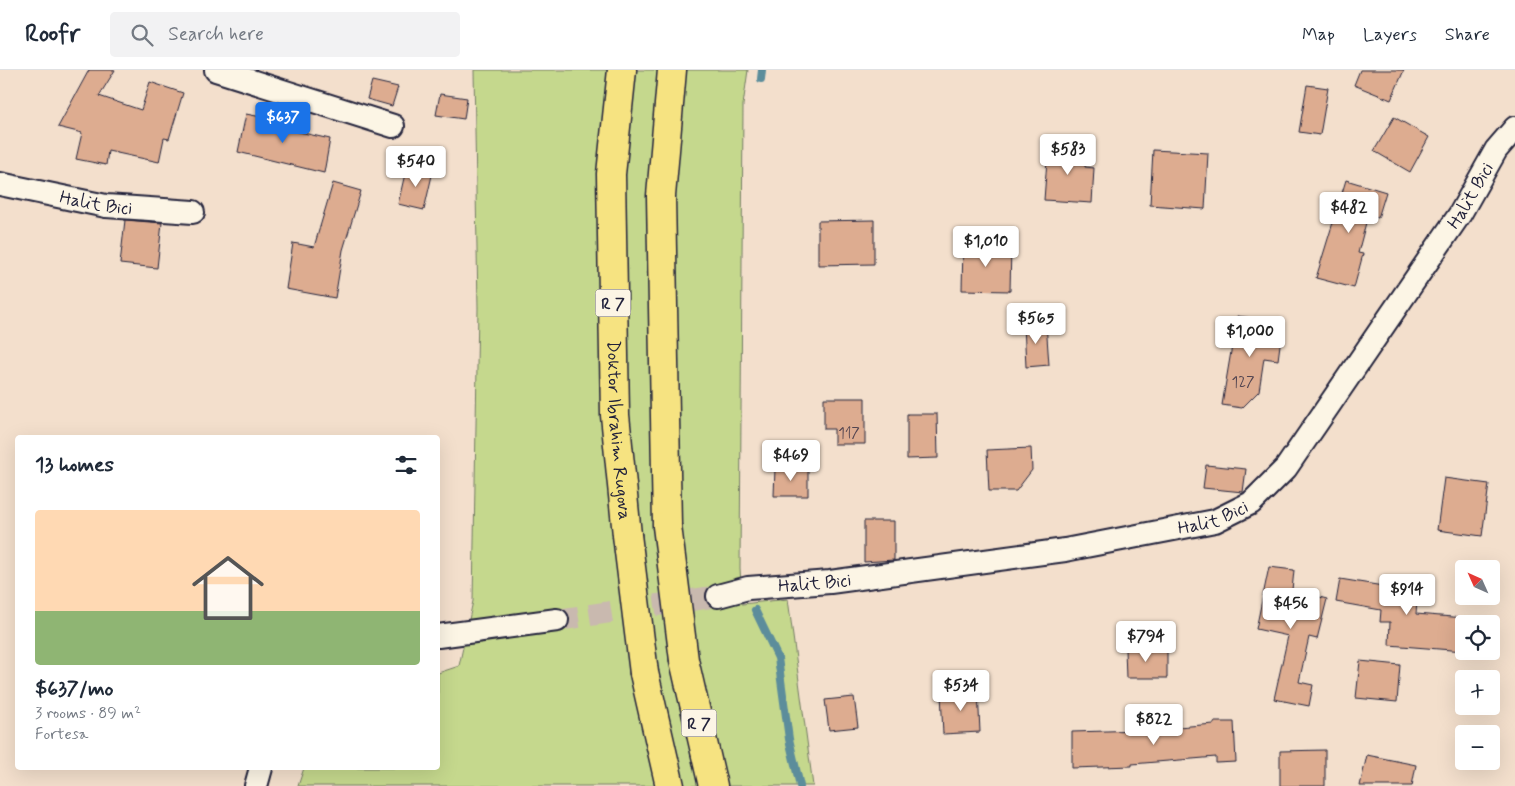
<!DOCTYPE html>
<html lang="en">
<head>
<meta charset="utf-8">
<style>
	body { margin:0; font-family:Mynerve,sans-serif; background:#f2f2f3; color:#1f2937; height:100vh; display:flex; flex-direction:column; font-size:19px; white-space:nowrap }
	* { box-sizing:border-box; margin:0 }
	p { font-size:16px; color:#747a83 }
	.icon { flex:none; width:28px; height:28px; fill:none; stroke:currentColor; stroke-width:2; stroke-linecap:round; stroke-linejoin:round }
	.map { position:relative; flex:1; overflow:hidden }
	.drawer { position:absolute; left:15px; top:365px; width:425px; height:335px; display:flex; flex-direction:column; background:#fff; border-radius:5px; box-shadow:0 5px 20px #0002 }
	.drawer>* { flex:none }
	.needle { width:32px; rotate:315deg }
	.tools { position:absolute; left:1455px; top:490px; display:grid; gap:10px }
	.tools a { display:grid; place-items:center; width:45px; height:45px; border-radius:5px; background:#fff; box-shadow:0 5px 20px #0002; font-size:25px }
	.price { position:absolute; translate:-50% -42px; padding:0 11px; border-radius:5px; background:#fff; color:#222; font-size:16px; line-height:32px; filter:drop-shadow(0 1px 2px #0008) }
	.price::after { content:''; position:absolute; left:50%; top:30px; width:15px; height:11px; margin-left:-8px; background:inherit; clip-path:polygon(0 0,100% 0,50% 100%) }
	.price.selected { background:#1a73e8; color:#fff }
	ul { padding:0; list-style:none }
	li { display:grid; align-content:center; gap:10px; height:265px; padding:0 20px }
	li span { display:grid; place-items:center; height:155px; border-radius:5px; color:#555 }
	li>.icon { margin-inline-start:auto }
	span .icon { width:90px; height:90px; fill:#fffc; stroke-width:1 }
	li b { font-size:21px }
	h2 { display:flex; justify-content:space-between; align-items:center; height:60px; padding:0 20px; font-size:21px }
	header { display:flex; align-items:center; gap:30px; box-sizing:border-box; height:70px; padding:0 25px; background:#fff; border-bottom:1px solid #e0e1e3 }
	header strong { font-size:24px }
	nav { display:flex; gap:28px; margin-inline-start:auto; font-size:18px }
	.search { width:350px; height:45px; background:#f2f2f3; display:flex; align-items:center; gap:12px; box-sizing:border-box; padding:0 18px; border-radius:5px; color:#747a83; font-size:19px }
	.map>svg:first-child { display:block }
	.green { fill:#c5d88d; stroke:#747d64 }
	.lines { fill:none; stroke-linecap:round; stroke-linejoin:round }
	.stream { stroke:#5c8d9b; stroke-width:8 }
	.building { fill:#ddac90; stroke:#22223b }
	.street-tunnel { stroke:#c9b9af; stroke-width:22; stroke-dasharray:22 11; stroke-linecap:butt }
	.street-casing { stroke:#22223b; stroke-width:26 }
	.highway-casing { stroke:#22223b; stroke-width:31 }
	.street { stroke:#fcf5e5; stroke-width:22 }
	.highway { stroke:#f6e381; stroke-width:28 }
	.highway-bridge-casing { stroke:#22223b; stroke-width:31; stroke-linecap:butt }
	.highway-bridge { stroke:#f6e381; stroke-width:28 }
	.labels { text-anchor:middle; stroke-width:4; stroke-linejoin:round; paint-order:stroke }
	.number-label { font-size:15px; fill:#514450 }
	.shield { fill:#fcf5e5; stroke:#63616e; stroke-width:1 }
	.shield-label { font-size:16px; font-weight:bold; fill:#22223b }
	.street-label { font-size:18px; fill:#22223b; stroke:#fcf5e5 }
</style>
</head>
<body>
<header>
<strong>Roofr</strong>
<div class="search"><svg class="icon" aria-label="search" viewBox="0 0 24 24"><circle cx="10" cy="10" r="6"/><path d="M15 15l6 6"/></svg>Search here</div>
<nav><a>Map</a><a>Layers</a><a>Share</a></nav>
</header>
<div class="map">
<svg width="1515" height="716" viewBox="0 0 1515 716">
	<rect width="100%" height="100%" fill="#f3dfcc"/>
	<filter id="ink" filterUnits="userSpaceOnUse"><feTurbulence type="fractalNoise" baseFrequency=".02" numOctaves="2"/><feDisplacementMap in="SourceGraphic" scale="10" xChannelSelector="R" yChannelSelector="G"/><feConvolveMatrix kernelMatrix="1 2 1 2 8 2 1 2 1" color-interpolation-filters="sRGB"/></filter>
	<g filter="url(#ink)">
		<path class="green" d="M474,0h274l-5,35 -3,463 2,36 46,-5 25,187h-515l6,-18h134v-95l21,-7 14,-65 5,-293z"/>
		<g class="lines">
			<g class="stream">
				<path d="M761,9l1,-9"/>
				<path d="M755,540l23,48 11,81 11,47"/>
			</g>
		</g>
		<g class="building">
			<path d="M89,0h26l-16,26 42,14 9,-28 33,11 -14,46 -5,-1 -5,24 -51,-11 -2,14 -30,-6 6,-26 -24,-6z"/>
			<path d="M1360,0h44l-13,30 -37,-15z"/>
			<path d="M372,11l26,6 -6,19 -25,-7z"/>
			<path d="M1307,15l21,3 -8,47 -21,-3z"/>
			<path d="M440,24l27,4 -3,21 -28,-4z"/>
			<path d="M246,44l36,7 -1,7 49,11 -6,34 -86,-21z"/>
			<path d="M1394,47l35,20 -19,35 -36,-21z"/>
			<path d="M1048,77l38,2 -1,18 9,1 -2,35 -48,-3z"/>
			<path d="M1153,80l55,3 -3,56 -55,-4z"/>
			<path d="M407,95l26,6 -9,39 -26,-6z"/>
			<path d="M1346,110l40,12 -8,26 -10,-3 -10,38 5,1 -9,34 -38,-10z"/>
			<path d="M333,113l28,8 -18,59 -8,48 -49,-9 7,-46 21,4z"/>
			<path d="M125,150l37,3 -5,45 -37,-4z"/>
			<path d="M874,150v44l-56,1v-44z"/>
			<path d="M963,175l48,1 -1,45 -48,-1z"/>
			<path d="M1237,246l46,6 -5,38 -14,-2 -5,33 -17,17 -20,-3z"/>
			<path d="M1046,253l3,42 -23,2 -2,-43z"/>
			<path d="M824,328h41v46h-31v-15h-10z"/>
			<path d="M907,344h30l1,44 -31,1z"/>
			<path d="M1031,378l1,22 -16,21h-27l-2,-41z"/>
			<path d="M1206,395l40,4 -3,23 -40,-4z"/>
			<path d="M775,398h33v28h-34z"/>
			<path d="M1444,408l45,6 -7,52 -45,-6z"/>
			<path d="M864,451h30v39l-30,2z"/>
			<path d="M1269,497l25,3 -2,20 35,9 -10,40 -8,-2 -10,45 14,3 -4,21 -35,-7 14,-63 -32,-7z"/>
			<path d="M1340,509l43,7v-2l35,2 -2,28 73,6v4h-25v27l-75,-6 1,-23h-10l1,-12 -45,-8z"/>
			<path d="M1125,579h42v29h-41z"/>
			<path d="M1360,591l40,4 -3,37 -41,-4z"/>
			<path d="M978,620l2,42 -37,2 -2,-41z"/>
			<path d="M854,627l4,30 -29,3 -4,-30z"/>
			<path d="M1214,652h20l2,40 -20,1v-6l-84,7v2l-60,2v-36l70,-2 72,-6z"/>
			<path d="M1325,680v36h-45v-35z"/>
			<path d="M1367,685l49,10 -4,21h-52z"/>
		</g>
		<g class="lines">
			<path class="street-tunnel" d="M557,550l161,-24"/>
			<defs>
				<g id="street">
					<path d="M216,0l177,56"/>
					<path id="s1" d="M0,114l106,22 87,6"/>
					<path id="s2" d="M718,526l30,-8 82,-6 235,-32 150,-29 36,-18 35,-35 174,-254 36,-64 19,-22"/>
					<path d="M438,566l119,-16"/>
					<path d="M256,716l5,-18"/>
				</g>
				<g id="highway">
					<path id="s3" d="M622,0l-11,104 4,241 12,120"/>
					<path d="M667,456l-6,-330 11,-126"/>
					<path d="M684,590l29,126"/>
					<path d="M644,603l26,113"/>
				</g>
			</defs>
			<use href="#street" class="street-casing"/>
			<use href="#highway" class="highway-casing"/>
			<use href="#street" class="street"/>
			<use href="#highway" class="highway"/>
			<defs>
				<g id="highway-bridge">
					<path d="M667,456l17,134"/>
					<path d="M627,465l17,138"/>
				</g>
			</defs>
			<use href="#highway-bridge" class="highway-bridge-casing"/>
			<use href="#highway-bridge" class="highway-bridge"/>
		</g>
	</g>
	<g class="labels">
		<g class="number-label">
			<text x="1243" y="317">127</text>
			<text x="849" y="368">117</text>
		</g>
		<g class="shield">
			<rect x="595.5" y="219.5" width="35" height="27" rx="4"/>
			<rect x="681.5" y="639.5" width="35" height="27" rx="4"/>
		</g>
		<g class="shield-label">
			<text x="613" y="239">R 7</text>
			<text x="699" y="659">R 7</text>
		</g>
		<g class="street-label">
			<text dy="6" stroke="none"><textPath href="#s2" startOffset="922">Halit Bici</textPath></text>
			<text dy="6" stroke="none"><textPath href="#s1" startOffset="98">Halit Bici</textPath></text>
			<text dy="6" stroke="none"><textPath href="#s3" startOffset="361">Doktor Ibrahim Rugova</textPath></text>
			<text dy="6" stroke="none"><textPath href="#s2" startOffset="502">Halit Bici</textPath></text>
			<text dy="6" stroke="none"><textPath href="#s2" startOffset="98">Halit Bici</textPath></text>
		</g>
	</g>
</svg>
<div class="tools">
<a><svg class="needle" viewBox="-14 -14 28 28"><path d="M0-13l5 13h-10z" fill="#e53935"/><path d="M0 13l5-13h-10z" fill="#747a83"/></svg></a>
<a><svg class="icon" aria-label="locate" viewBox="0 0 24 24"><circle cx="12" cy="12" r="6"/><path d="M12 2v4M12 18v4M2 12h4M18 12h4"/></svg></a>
<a>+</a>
<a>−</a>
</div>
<b class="price selected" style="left:283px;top:74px">$637</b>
<b class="price" style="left:1068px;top:106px">$583</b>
<b class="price" style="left:416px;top:118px">$540</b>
<b class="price" style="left:1349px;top:164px">$482</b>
<b class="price" style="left:986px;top:198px">$1,010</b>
<b class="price" style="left:1036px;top:275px">$565</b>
<b class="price" style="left:1250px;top:288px">$1,000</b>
<b class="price" style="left:791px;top:412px">$469</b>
<b class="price" style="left:1407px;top:546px">$914</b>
<b class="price" style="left:1291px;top:560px">$456</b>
<b class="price" style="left:1146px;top:593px">$794</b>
<b class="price" style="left:961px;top:642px">$534</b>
<b class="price" style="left:1154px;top:676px">$822</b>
<section class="drawer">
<h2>13 homes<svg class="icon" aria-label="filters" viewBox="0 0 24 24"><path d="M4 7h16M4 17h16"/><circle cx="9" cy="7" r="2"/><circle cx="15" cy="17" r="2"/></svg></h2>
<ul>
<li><span style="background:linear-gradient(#ffd9b3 65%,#8fb573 0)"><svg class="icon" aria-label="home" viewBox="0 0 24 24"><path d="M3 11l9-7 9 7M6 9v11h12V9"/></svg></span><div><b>$637/mo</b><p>3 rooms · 89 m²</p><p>Fortesa</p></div></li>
</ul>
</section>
</div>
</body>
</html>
